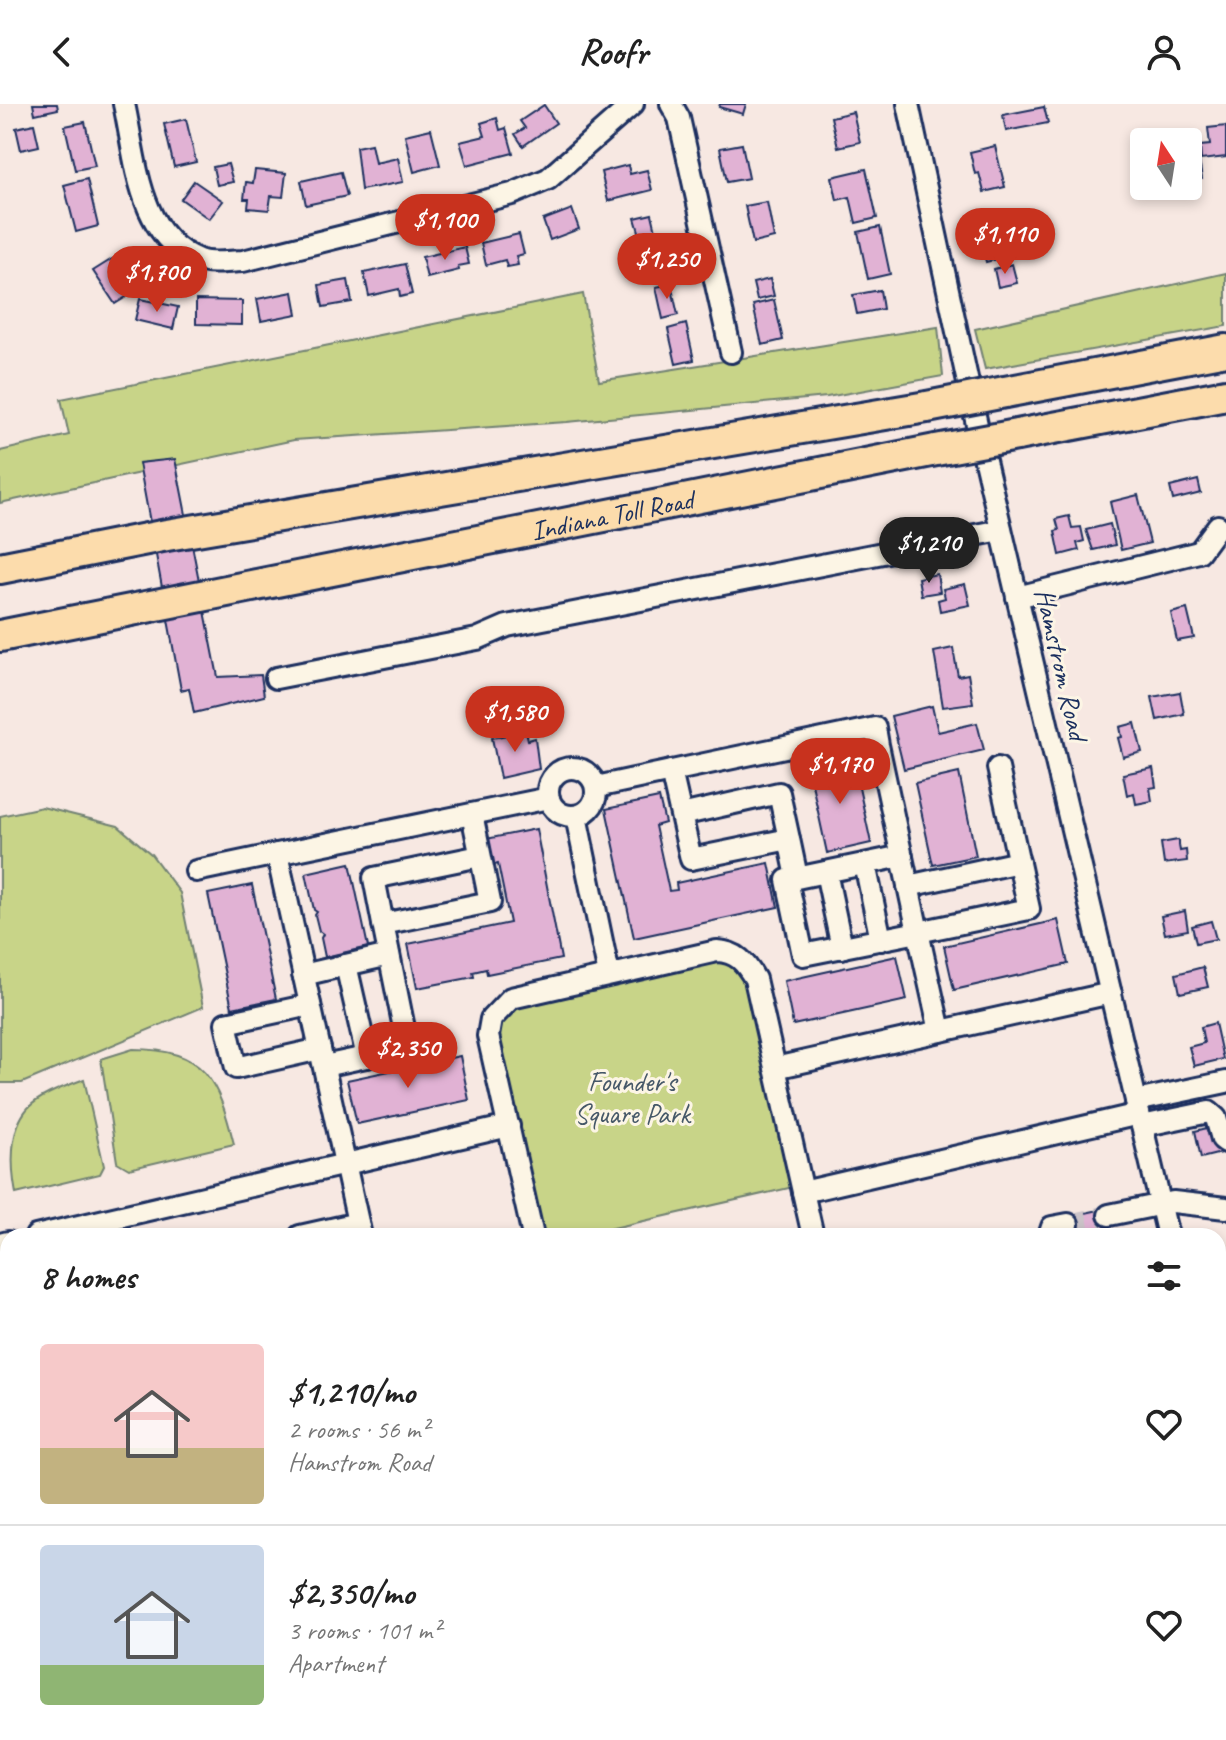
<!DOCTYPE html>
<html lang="en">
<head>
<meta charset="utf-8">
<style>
	body { margin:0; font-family:Caveat,sans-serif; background:#f6f6f6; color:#222; height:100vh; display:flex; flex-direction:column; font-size:30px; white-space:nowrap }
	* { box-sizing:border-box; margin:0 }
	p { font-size:26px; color:#767676 }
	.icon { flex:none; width:44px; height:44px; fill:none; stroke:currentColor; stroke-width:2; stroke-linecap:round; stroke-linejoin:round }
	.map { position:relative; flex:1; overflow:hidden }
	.drawer { position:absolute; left:0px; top:1124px; width:1226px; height:512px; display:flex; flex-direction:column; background:#fff; border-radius:24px 24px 0 0; box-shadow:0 4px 12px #0003 }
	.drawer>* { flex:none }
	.needle { width:52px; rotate:348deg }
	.tools { position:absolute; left:1130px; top:24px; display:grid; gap:16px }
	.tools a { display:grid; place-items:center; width:72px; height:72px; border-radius:8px; background:#fff; box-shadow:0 4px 12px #0003; font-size:40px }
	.price { position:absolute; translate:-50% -68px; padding:0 18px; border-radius:28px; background:#c8321e; color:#fff; font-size:26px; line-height:52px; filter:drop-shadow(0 2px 4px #0008) }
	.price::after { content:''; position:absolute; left:50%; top:48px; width:24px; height:18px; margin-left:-12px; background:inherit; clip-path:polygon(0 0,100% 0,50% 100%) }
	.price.current { background:#222; color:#fff }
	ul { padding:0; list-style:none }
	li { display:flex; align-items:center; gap:24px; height:200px; padding:0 40px }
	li+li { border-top:2px solid #e0e0e0 }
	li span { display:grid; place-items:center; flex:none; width:224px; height:160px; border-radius:8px; color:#555 }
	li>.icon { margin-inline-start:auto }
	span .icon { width:96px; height:96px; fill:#fffc; stroke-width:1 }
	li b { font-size:34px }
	h2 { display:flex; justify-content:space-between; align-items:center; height:96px; padding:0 40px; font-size:34px }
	header { display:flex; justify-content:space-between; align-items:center; height:104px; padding:0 40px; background:#fff; font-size:36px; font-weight:800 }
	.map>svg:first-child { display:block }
	.green { fill:#c8d488; stroke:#728273; stroke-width:2 }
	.building { fill:#e1b2d4; stroke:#1b2f5e; stroke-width:2 }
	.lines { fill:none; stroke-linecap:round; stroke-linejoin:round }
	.minor-tunnel { stroke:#cbc3c8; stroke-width:20; stroke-dasharray:20 10; stroke-linecap:butt }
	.minor-casing { stroke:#1b2f5e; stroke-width:26 }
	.major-casing { stroke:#1b2f5e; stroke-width:32 }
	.highway-casing { stroke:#1b2f5e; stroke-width:36 }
	.minor { stroke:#fcf5e5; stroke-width:20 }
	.major { stroke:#fcdcac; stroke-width:26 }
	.highway { stroke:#fcdcac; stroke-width:30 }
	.highway-bridge-casing { stroke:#1b2f5e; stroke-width:36; stroke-linecap:butt }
	.highway-bridge { stroke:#fcdcac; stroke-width:30 }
	.labels { text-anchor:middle; stroke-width:6; stroke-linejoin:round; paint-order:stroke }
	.street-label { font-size:28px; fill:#1b2f5e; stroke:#fcf5e5 }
	.park-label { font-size:28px; fill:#465868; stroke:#fcf5e5 }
</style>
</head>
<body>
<header><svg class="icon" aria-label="back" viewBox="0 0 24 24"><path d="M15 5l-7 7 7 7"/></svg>Roofr<svg class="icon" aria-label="person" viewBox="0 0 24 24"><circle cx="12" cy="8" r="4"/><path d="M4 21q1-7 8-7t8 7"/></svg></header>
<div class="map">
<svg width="1226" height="1636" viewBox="0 0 1226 1636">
	<rect width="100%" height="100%" fill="#f7e8e2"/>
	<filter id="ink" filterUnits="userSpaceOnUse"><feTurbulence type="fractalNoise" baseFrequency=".0125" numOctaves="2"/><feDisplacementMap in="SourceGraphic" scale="16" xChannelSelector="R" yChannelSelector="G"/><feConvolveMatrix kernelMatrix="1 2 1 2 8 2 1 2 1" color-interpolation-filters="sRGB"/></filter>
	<g filter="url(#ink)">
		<g class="green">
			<path d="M1226,169v53l-241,43 -10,-40z"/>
			<path d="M583,190l16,87 339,-54 5,49 -116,21 -260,25 -273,18 -294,63v-52l69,-16 -8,-36z"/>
			<path d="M42,703l76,19 33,28 29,39 23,114 -181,76h-22v-267z"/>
			<path d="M717,847l27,10 58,224 -224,51h-45l-42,-217 11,-12z"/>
			<path d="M133,945c73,0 85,32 101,95l-105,25 -12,-7 -16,-103z"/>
			<path d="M84,975l20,87 -4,8 -84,20c-5,-26 -7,-65 12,-86 13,-14 39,-22 56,-29z"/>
		</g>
		<g class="building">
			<path d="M33,0h24l1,5 -23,5z"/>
			<path d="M720,0h26l-3,10 -24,-7z"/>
			<path d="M544,1l12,18 -33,23 -8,-12 10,-6 -5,-7z"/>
			<path d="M1044,3l4,16 -42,8 -3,-16z"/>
			<path d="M853,8l7,30 -22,5 -7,-30z"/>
			<path d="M497,14l3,12 6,-2 7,25 -46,12 -7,-23 25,-6 -4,-13z"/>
			<path d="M186,15l10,43 -22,5 -10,-43z"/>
			<path d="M85,18l10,44 -20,4 -10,-44z"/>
			<path d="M34,20l5,22 -18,4 -5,-22z"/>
			<path d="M1226,22v31l-25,3 -1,-14 10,-1 -2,-17z"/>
			<path d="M431,25l9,36 -26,7 -9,-37z"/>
			<path d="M371,40l4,19 23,-5 5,24 -42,8 -5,-43z"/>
			<path d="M742,40l7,34 -22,4 -7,-34z"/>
			<path d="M995,42l10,41 -21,5 -5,-19 -4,1 -5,-22z"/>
			<path d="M1199,56l3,19 -14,2v-19z"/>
			<path d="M228,60l5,18 -16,3 -4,-18z"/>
			<path d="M628,61l2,9 17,-4 5,20 -44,11 -7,-29z"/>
			<path d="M866,65l11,49 -21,5 -6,-26 -13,3 -5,-23z"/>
			<path d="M255,66l31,3 -3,24 -12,-1 -2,14 -21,-2 1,-9h-5l2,-17 7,1z"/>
			<path d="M341,68l6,24 -41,9 -5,-24z"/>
			<path d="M87,75l11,47 -22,6 -12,-47z"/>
			<path d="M194,77l29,20 -14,18 -28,-20z"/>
			<path d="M767,98l7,36 -21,5 -8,-37z"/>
			<path d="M572,105l7,20 -29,11 -7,-20z"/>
			<path d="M652,110l4,17 -16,4 -5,-17z"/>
			<path d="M997,118l8,35 -19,5 -9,-35z"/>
			<path d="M880,123l10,47 -22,5 -10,-47z"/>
			<path d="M519,130l5,20 -8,2 2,9 -11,2 -2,-7 -19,5 -5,-22z"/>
			<path d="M465,143l4,17 -11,2 1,4 -32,8 -5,-21z"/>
			<path d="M112,155l22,33 -19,12 -22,-33z"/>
			<path d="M405,160l7,30 -12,3 -1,-8 -30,7 -5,-23z"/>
			<path d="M1012,160l5,19 -19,4 -4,-18z"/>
			<path d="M770,175l4,17 -17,4 -4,-17z"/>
			<path d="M348,176l4,22 -29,5 -4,-22z"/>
			<path d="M671,180l7,31 -15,4 -7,-32z"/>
			<path d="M880,186l3,19 -26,5 -4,-19z"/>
			<path d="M293,188l4,22 -36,7 -4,-22z"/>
			<path d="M140,195l38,8 -5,22 -38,-9z"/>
			<path d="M196,196l46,1v24l-46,-1z"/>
			<path d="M774,196l9,40 -21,5 -9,-40z"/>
			<path d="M686,220l8,36 -18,4 -8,-35z"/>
			<path d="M175,355l43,218 43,-2 3,21 -70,17 -5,-25 -8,2 -42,-227z"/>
			<path d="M1198,376l3,13 -28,7 -3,-13z"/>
			<path d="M1138,391l12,48 -29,7 -11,-48z"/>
			<path d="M1069,412l3,12 9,-1 3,14 -7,2 2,7 -19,5 -5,-24 4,-1 -3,-11z"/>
			<path d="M1110,420l5,21 -22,5 -7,-20z"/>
			<path d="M937,470l3,18 -19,3 -3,-17z"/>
			<path d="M965,480l5,21 -30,6 -2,-11 7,-2 -2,-9z"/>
			<path d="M1187,505l7,29 -17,3 -6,-28z"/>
			<path d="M953,544l5,28 10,-2 5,29 -30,4 -9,-55z"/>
			<path d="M1180,588l4,22 -27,6 -5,-23z"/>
			<path d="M932,602l6,26 39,-9 7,27 -80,19 -13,-53z"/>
			<path d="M1135,619l7,29 -19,5 -5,-19 4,-1 -2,-10z"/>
			<path d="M526,627l2,9 7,-2 4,31 -39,9 -8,-40z"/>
			<path d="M853,656l18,83 -44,10 -18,-83z"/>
			<path d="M1153,664l3,19 -6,1 2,13 -16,3 -2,-11 -7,2 -4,-21z"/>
			<path d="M959,669l17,83 -43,9 -18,-82z"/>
			<path d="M659,694l6,25 -10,3 14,65 8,-1 -1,-7 93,-20 9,44 -144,31 -28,-129z"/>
			<path d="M536,725l25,130 -74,15 -1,-5 -13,3 1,5 -57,11 -9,-44 102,-21 -12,-59 -12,3 -5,-27z"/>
			<path d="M1178,736l2,11 6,-1 1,11 -23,3 -3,-21z"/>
			<path d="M350,759l18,84 -43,10 -4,-19 2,-4 -4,-3 -4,-16 2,-3 -3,-2 -8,-37z"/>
			<path d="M252,781l24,114 -44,9 -24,-114z"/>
			<path d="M1185,807l3,19 -23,4 -4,-18z"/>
			<path d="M1058,816l10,44 -114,26 -10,-44z"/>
			<path d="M1211,817l5,18 -20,4 -4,-17z"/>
			<path d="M897,852l10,44 -114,25 -9,-44z"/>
			<path d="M1203,863l5,20 -28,6 -4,-19z"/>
			<path d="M1215,919l8,36 -29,7 -5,-19 15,-4 -3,-16z"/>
			<path d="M460,952l9,44 -112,24 -10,-44z"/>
			<path d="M1215,1022l6,27 -20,5 -6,-27z"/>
			<path d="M1108,1104l4,19 -41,9 -4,-19z"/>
			<path d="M8,1289v93l-8,-34v-57z"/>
			<path d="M189,1628h25l2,8h-24z"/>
			<path d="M409,1628h21l2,8h-31l-1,-6z"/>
			<path d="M513,1628h29l4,8h-41l-2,-4z"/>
			<path d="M1016,1628h5l2,8h-33l-1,-2z"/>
			<path d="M1033,1628h43l1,5 -43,3z"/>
		</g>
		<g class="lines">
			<path class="minor-tunnel" d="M1068,1120l41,-9"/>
			<defs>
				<g id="minor">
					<path d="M124,0c12,54 14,133 75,156 12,5 31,1 44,1l269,-67 36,-15 85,-75"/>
					<path d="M671,0l8,14 52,234"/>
					<path d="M908,0l74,344 186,788"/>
					<path d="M1017,493l182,-45 19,-26"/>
					<path d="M276,574l201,-39 30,-13 494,-96"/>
					<circle cx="572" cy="688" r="24"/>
					<path d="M671,667l20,88 98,-20 -10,-46 -98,22"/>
					<path d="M596,683l279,-59 3,17 40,187 -115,23 -16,-75 115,-24"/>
					<path d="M576,712l33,159"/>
					<path d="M789,735l8,38"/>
					<path d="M865,760l16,76"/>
					<path d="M196,767l81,-17"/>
					<path d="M826,768l16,76"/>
					<path d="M908,782l111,-24"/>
					<path d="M383,820l-9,-46 106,-22"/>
					<path d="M346,861l21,92"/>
					<path d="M303,871l86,-20"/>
					<path d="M310,901l-84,18 10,45 84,-19"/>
					<path d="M940,927l-22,-99 111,-23 -31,-141"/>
					<path d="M324,962l84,-18 -25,-124 107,-22 -18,-88"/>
					<path d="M775,964l336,-75"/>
					<path d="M1136,997l90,-19"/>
					<path d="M1142,1022l67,-14 7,6 6,21 4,3"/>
					<path d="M803,1088l336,-78"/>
					<path d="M1109,1111l64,-13 53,6"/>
					<path d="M36,1132l473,-110"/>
					<path d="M300,1132l58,-13"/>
					<path d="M361,1132l-84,-382 272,-56"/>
					<path d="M533,1132l-45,-200 3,-17 20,-21 206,-47c20,1 28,11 38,28l58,257"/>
					<path d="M1049,1132l3,-9 16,-3"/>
					<path d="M0,1140l8,-2"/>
					<path d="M0,1253l8,-2"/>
					<path d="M1218,1350l8,38"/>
					<path d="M0,1416l8,36"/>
					<path d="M1218,1440l8,-2"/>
					<path d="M1218,1506l8,-2"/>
					<path d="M33,1628l2,8"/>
					<path d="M258,1628l2,8"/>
				</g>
				<g id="major">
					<path d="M1218,1277l8,-1"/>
					<path d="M0,1555l8,-2"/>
				</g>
				<g id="highway">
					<path d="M1005,288l221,-42"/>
					<path d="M1017,331l209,-40"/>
					<path d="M0,464l167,-33 760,-128"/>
					<path id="s1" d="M0,532l936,-186"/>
				</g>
			</defs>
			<use href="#minor" class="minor-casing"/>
			<use href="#major" class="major-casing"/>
			<use href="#highway" class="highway-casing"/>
			<use href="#minor" class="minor"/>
			<use href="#major" class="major"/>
			<use href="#highway" class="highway"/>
			<defs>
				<g id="highway-bridge">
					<path d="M927,303l78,-15"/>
					<path d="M936,346l81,-15"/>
				</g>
			</defs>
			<use href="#highway-bridge" class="highway-bridge-casing"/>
			<use href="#highway-bridge" class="highway-bridge"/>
		</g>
	</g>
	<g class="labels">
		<g class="street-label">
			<text dy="10" stroke="none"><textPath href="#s1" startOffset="624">Indiana Toll Road</textPath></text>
			<text transform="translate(1062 560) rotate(77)" y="10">Hamstrom Road</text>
		</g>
		<g class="park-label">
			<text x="632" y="987">Founder's<tspan x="632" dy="32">Square Park</tspan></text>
		</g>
	</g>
</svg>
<div class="tools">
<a><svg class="needle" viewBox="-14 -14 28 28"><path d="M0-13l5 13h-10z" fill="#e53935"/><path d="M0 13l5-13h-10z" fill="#767676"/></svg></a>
</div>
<b class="price" style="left:445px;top:158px">$1,100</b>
<b class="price" style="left:1005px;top:172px">$1,110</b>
<b class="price" style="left:667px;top:197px">$1,250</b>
<b class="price" style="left:157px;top:210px">$1,700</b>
<b class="price current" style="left:929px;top:481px">$1,210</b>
<b class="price" style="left:515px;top:650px">$1,580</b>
<b class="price" style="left:840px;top:702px">$1,170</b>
<b class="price" style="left:408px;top:986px">$2,350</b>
<section class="drawer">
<h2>8 homes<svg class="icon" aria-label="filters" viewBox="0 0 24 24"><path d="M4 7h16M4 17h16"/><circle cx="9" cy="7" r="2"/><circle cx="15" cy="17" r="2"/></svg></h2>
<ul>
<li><span style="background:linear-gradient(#f6c9c9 65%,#c2b280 0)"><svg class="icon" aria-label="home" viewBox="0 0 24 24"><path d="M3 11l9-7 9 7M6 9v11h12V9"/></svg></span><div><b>$1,210/mo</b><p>2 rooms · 56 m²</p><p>Hamstrom Road</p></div><svg class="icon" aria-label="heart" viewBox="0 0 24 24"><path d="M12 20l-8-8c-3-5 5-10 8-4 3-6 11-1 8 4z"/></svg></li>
<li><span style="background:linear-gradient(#c9d6e8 75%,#8fb573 0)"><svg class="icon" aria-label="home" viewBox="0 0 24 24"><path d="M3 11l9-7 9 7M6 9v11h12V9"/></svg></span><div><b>$2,350/mo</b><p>3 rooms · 101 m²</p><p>Apartment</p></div><svg class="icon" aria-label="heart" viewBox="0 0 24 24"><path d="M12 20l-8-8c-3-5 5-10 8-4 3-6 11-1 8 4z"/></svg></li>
</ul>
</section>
</div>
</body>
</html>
